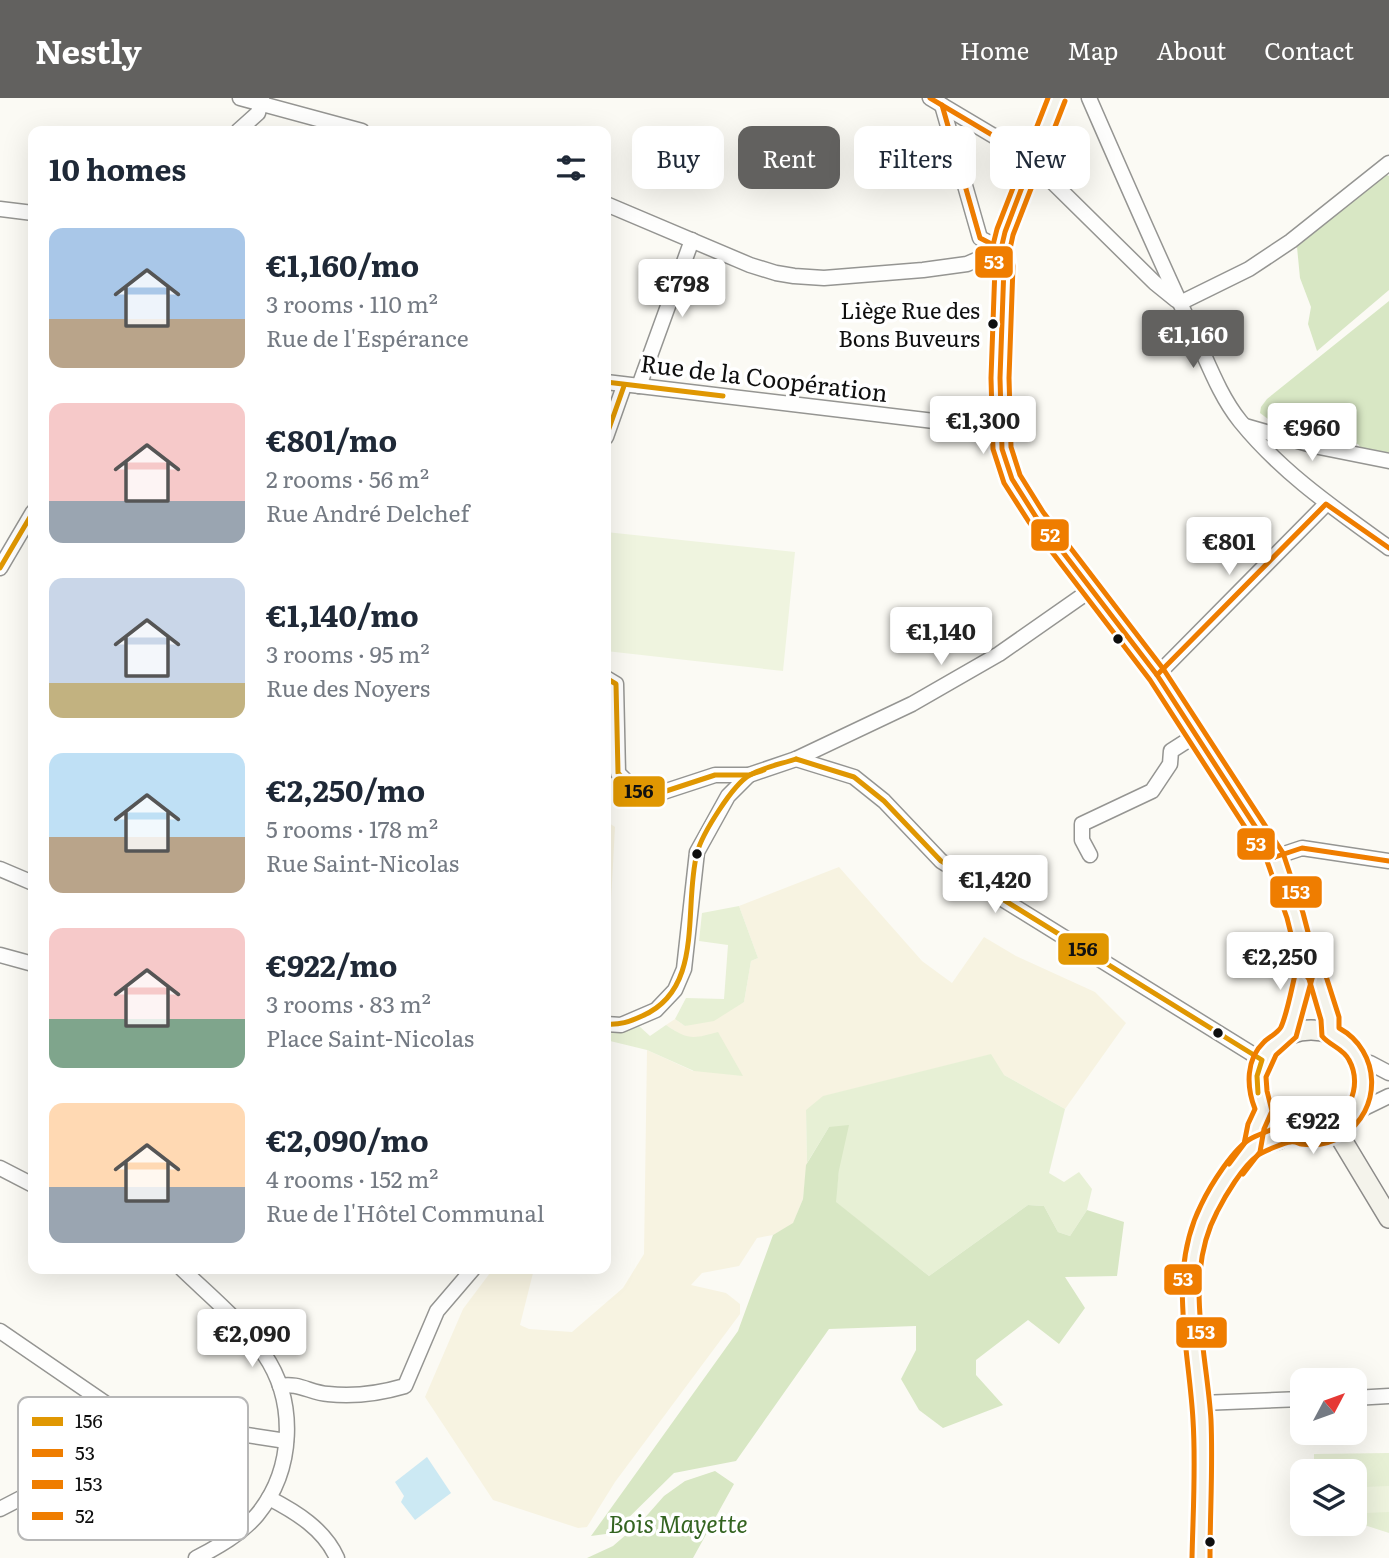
<!DOCTYPE html>
<html lang="en">
<head>
<meta charset="utf-8">
<style>
	body { margin:0; font-family:Literata,serif; background:#f6f6f7; color:#1f2937; height:100vh; display:flex; flex-direction:column; font-size:26px; white-space:nowrap }
	* { box-sizing:border-box; margin:0 }
	p { font-size:23px; color:#747a83 }
	.icon { flex:none; width:38px; height:38px; fill:none; stroke:currentColor; stroke-width:2; stroke-linecap:round; stroke-linejoin:round }
	.map { position:relative; flex:1; overflow:hidden }
	.sheet { position:absolute; left:28px; top:28px; width:583px; height:1148px; display:flex; flex-direction:column; background:#fff; border-radius:14px; box-shadow:0 7px 28px #0002 }
	.sheet>* { flex:none }
	.guide { position:absolute; left:632px; top:28px; width:651px; height:63px; display:flex; gap:14px }
	.needle { width:46px; rotate:49deg }
	.buttons { position:absolute; left:1290px; top:1270px; display:grid; gap:14px }
	.buttons a { display:grid; place-items:center; width:77px; height:77px; border-radius:14px; background:#fff; box-shadow:0 7px 28px #0002; font-size:35px }
	.price { position:absolute; translate:-50% -60px; padding:0 16px; border-radius:7px; background:#fff; color:#222; font-size:23px; line-height:46px; filter:drop-shadow(0 2px 4px #0008) }
	.price::after { content:''; position:absolute; left:50%; top:42px; width:21px; height:16px; margin-left:-10px; background:inherit; clip-path:polygon(0 0,100% 0,50% 100%) }
	.price.current { background:#62615f; color:#fff }
	ul { padding:0; list-style:none }
	li { display:flex; align-items:center; gap:21px; height:175px; padding:0 21px }
	li span { display:grid; place-items:center; flex:none; width:196px; height:140px; border-radius:14px; color:#555 }
	li>.icon { margin-inline-start:auto }
	span .icon { width:84px; height:84px; fill:#fffc; stroke-width:1 }
	li b { font-size:30px }
	h2 { display:flex; justify-content:space-between; align-items:center; height:84px; padding:0 21px; font-size:30px }
	.tag { padding:0 24px; border-radius:14px; background:#fff; box-shadow:0 7px 28px #0002; font-size:24px; line-height:63px }
	.tag.current { background:#62615f; color:#fff }
	header { display:flex; align-items:center; gap:42px; box-sizing:border-box; height:98px; padding:0 35px; background:#62615f; color:#fff }
	header strong { font-size:33px }
	nav { display:flex; gap:38px; margin-inline-start:auto; font-size:24px }
	.map>svg:first-child { display:block }
	.farmland { fill:#f7f3e1 }
	.green { fill:#e7f0d5 }
	.forest { fill:#d8e7c4 }
	.pitch { fill:#eff4df }
	.water { fill:#cce9f3 }
	.lines { fill:none; stroke-linecap:round; stroke-linejoin:round }
	.street-casing { stroke:#959592; stroke-width:17 }
	.secondary-casing { stroke:#8c8b89; stroke-width:22 }
	.street { stroke:#fefefd; stroke-width:14 }
	.secondary { stroke:#f4f3eb; stroke-width:19 }
	.bus-1-casing { stroke:#fff; stroke-width:10 }
	.bus-2-casing { stroke:#fff; stroke-width:10 }
	.bus-3-casing { stroke:#fff; stroke-width:10 }
	.bus-4-casing { stroke:#fff; stroke-width:10 }
	.bus-1 { stroke:#e09702; stroke-width:5 }
	.bus-2 { stroke:#ef7d00; stroke-width:5 }
	.bus-3 { stroke:#ef7d00; stroke-width:5 }
	.bus-4 { stroke:#ef7d00; stroke-width:5 }
	.bus-dot { fill:#0f0f0f; stroke:#fff; stroke-width:2.5 }
	.labels { text-anchor:middle; stroke-width:7; stroke-linejoin:round; paint-order:stroke }
	.bus-label { font-size:22px; fill:#0f0f0f; stroke:#fff; text-anchor:end }
	.street-label { font-size:24px; fill:#0f0f0f; stroke:#fff }
	.park-label { font-size:24px; font-style:italic; fill:#346421; stroke:#fff }
	.key { fill:#fff; stroke:#b7b7b7; stroke-width:2 }
	.key-label { font-size:19px; fill:#0f0f0f }
	.line-badge { stroke:#fff; stroke-width:2.5 }
	.badge-label { font-size:19px; text-anchor:middle; font-weight:bold; fill:#fff }
	.pale-badge-label { font-size:19px; text-anchor:middle; font-weight:bold; fill:#111 }
</style>
</head>
<body>
<header>
<strong>Nestly</strong>
<nav><a>Home</a><a>Map</a><a>About</a><a>Contact</a></nav>
</header>
<div class="map">
<svg width="1389" height="1460" viewBox="0 0 1389 1460">
	<rect width="100%" height="100%" fill="#fbfaf4"/>
	<g class="farmland">
		<path d="M606,723l9,6 -9,168z"/>
		<path d="M839,769l83,94 30,22 32,-46 32,19 79,36 31,31 -61,86 -61,-34 -198,35 1,53 -4,36 -10,25 -20,11 -16,3 -18,28 -37,7 -11,12 35,8 14,11v10l-125,168 -28,45 -9,1 -85,-28 -68,-103 38,-88 30,-40h41l-14,56 9,4 43,3 51,-44 21,-34 3,-204 46,21 6,-34h-15l-18,-12 9,-6 10,7 59,-24 7,-41 7,-3 -19,-52z"/>
	</g>
	<g class="green">
		<path d="M739,808l19,52 -7,3 -7,41 -30,19 -29,5 -10,-7 11,-21 38,1 4,-54 -29,-4 3,-28z"/>
		<path d="M666,927c22,15 27,14 52,7l25,44 -49,-5 -47,-21 -41,-10v-9h18l15,-5 11,10z"/>
		<path d="M991,956l13,21 61,34 -16,64 15,9 15,-10 13,17 -5,21 -17,26 -12,-4 -14,-26 -16,-1 -99,71 -94,-74 4,-32 -10,-43 -22,36 -1,-53 17,-14z"/>
		<path d="M1389,1355v80l-34,-11 -1,-50h-40v-18z"/>
	</g>
	<g class="forest">
		<path d="M1385,76l4,2v114l-72,61 -9,-27 3,-17 -11,-29 -3,-31z"/>
		<path d="M1389,203v153l-24,-1 -7,-9 -78,-20 -12,-5 -8,-6 1,-6 6,-8z"/>
		<path d="M849,1027l-10,45 -3,32 93,74 99,-71 16,1 14,26 12,4 17,-26 37,12 -7,54 -52,1 20,31 -26,36 -31,-24 -52,40v15l27,30 -60,23 -24,-18 -18,-31 15,-29v-24l-87,3 -93,132 -62,12 -61,60 -22,3 147,-205 35,-96 20,-12 10,-24 3,-34 23,-38z"/>
		<path d="M715,1373l19,13 -41,74h-106l26,-12 29,-25 22,-25 21,-15z"/>
	</g>
	<g class="pitch">
		<path d="M606,434l189,20 -12,119 -177,-20z"/>
		<path d="M1389,1388v26l-24,1 -1,-26z"/>
	</g>
	<path class="water" d="M427,1359l24,36 -36,27 -14,-18 3,-6 -9,-14z"/>
	<g class="lines">
		<defs>
			<g id="street">
				<path d="M240,0l122,33"/>
				<path d="M930,0l94,56 131,129 21,17"/>
				<path d="M1089,0c34,78 68,156 104,233 14,29 26,64 47,90 42,52 95,88 149,127"/>
				<path d="M942,7l38,133 21,11"/>
				<path d="M238,33l20,-18 4,-15"/>
				<path d="M606,106l144,61 26,8 18,3 30,2 99,-8 44,-6 34,-15"/>
				<path d="M0,111l33,4"/>
				<path d="M1180,205l69,-34 42,-28 98,-78"/>
				<path d="M606,284l328,39 66,12"/>
				<path d="M639,288l53,-146"/>
				<path d="M1245,328l74,21 70,14"/>
				<path d="M606,339l18,-51"/>
				<path d="M0,470l33,-56"/>
				<path d="M1157,577l169,-171"/>
				<path d="M606,580l10,6 2,89 18,18 18,4 61,-20h34l47,-16 116,-55 87,-50 93,-65"/>
				<path d="M796,661l58,18 30,24 57,60 321,199"/>
				<path d="M1090,757l-8,-15v-16l70,-33 18,-27 1,-13 25,-16"/>
				<path d="M1275,759l27,-9 87,13"/>
				<path d="M0,771l33,14"/>
				<path d="M0,857l33,9"/>
				<path d="M606,926l15,1 35,-15 19,-20 9,-21 13,-117 31,-56 21,-21"/>
				<path d="M1361,965h9l19,10"/>
				<path d="M1356,1014l33,-16"/>
				<path d="M0,1070l33,17"/>
				<path d="M182,1171c28,27 60,53 82,85 33,48 30,116 -7,161 -16,19 -39,32 -61,43"/>
				<path d="M0,1233l124,85 162,25"/>
				<path d="M280,1288c18,-4 31,7 48,8 25,3 53,-1 77,-8l32,-75 36,-42"/>
				<path d="M1354,1300l35,-2"/>
				<path d="M1201,1305l101,-4"/>
				<path d="M269,1400c27,14 55,31 68,60"/>
				<path d="M0,1411l85,-44 12,-11 27,-38"/>
			</g>
			<g id="secondary">
				<path d="M1057,0l-52,134 -4,17 3,17 -4,112 2,71 10,30 24,38 121,158 118,182 20,59 12,47 10,12 13,44v14"/>
				<circle cx="1311" cy="985" r="53"/>
				<path d="M1288,936l19,-71"/>
				<path d="M1336,1032l53,88"/>
				<path d="M1252,1050l27,-9 10,-7"/>
				<path d="M1201,1460l1,-137 -12,-120 1,-31 6,-30 10,-28 7,-15 38,-49 4,-22 8,-17"/>
			</g>
		</defs>
		<use href="#street" class="street-casing"/>
		<use href="#secondary" class="secondary-casing"/>
		<use href="#street" class="street"/>
		<use href="#secondary" class="secondary"/>
		<defs>
			<g id="bus-1">
				<path d="M606,284l117,14"/>
				<path d="M606,339l18,-51"/>
				<path d="M0,470l33,-56"/>
				<path d="M606,580l10,6 2,89 18,18 18,4 61,-20h34l15,-5"/>
				<path d="M796,661l58,18 30,24 57,60 321,199 -5,16 1,17"/>
				<path d="M606,926c14,1 23,-2 36,-8 63,-27 41,-108 55,-163 5,-19 36,-69 53,-78 14,-8 31,-11 46,-16"/>
			</g>
			<g id="bus-2">
				<path d="M1048,0l-51,131 -5,20 3,18 -4,111 2,71 11,34 25,39 121,158 117,181 20,57 12,48 10,13 12,41 1,16c8,10 21,12 27,24 15,27 -2,61 -31,67 -10,2 -22,-6 -31,-3 -5,1 -29,11 -35,14 -18,9 -42,48 -51,67 -34,68 -12,143 -8,215 3,46 0,92 -1,138"/>
				<path d="M1243,1076l17,-22 4,-23 8,-18 -5,-20 -1,-14 10,-22 20,-18 20,-73 -4,-14"/>
			</g>
			<g id="bus-3">
				<path d="M1065,3l-52,134 -3,14 3,17 -4,112 2,69 9,28 23,37 121,158 119,183 20,60 12,46 10,14 14,44v11c42,23 44,82 3,108 -12,8 -27,10 -41,8 -3,-1 -7,-3 -10,-2 -5,0 -30,10 -34,14 -14,10 -32,40 -40,56 -34,64 -10,140 -6,208 2,46 -1,92 -1,138"/>
				<path d="M1229,1066l15,-20 4,-20 7,-15c-9,-23 -9,-50 9,-67 5,-5 14,-9 17,-15 7,-15 12,-47 17,-64l-2,-9"/>
			</g>
			<g id="bus-4">
				<path d="M930,0l94,56 8,7"/>
				<path d="M942,7l38,133 21,11"/>
				<path d="M1032,63l-27,71 -4,17 3,17 -4,112 2,71 10,30 24,38 121,158 118,182"/>
				<path d="M1157,577l169,-171 63,44"/>
				<path d="M1275,759l27,-9 87,13"/>
			</g>
		</defs>
		<use href="#bus-1" class="bus-1-casing"/>
		<use href="#bus-2" class="bus-2-casing"/>
		<use href="#bus-3" class="bus-3-casing"/>
		<use href="#bus-4" class="bus-4-casing"/>
		<use href="#bus-1" class="bus-1"/>
		<use href="#bus-2" class="bus-2"/>
		<use href="#bus-3" class="bus-3"/>
		<use href="#bus-4" class="bus-4"/>
	</g>
	<g class="bus-dot">
		<circle cx="993" cy="226" r="6"/>
		<circle cx="1118" cy="541" r="6"/>
		<circle cx="697" cy="756" r="6"/>
		<circle cx="1218" cy="935" r="6"/>
		<circle cx="1210" cy="1444" r="6"/>
	</g>
	<g class="labels">
		<g class="bus-label">
			<text x="980" y="221">Liège Rue des<tspan x="980" dy="28">Bons Buveurs</tspan></text>
		</g>
		<g class="street-label">
			<text transform="translate(764 281) rotate(7)" y="8">Rue de la Coopération</text>
		</g>
		<g class="park-label">
			<text x="678" y="1435">Bois Mayette</text>
		</g>
	</g>
	<rect x="18" y="1299" width="230" height="143" rx="10" class="key"/>
	<rect x="32" y="1319" width="31" height="9" fill="#e09702"/>
	<rect x="32" y="1351" width="31" height="8" fill="#ef7d00"/>
	<rect x="32" y="1382" width="31" height="9" fill="#ef7d00"/>
	<rect x="32" y="1414" width="31" height="8" fill="#ef7d00"/>
	<g class="key-label">
		<text x="75" y="1330">156</text>
		<text x="75" y="1362">53</text>
		<text x="75" y="1393">153</text>
		<text x="75" y="1425">52</text>
	</g>
	<g class="line-badge">
		<rect x="974" y="147" width="40" height="34" rx="7" fill="#ef7d00"/>
		<rect x="1030" y="420" width="40" height="34" rx="7" fill="#ef7d00"/>
		<rect x="612" y="677" width="54" height="33" rx="7" fill="#e09702"/>
		<rect x="1236" y="729" width="40" height="34" rx="7" fill="#ef7d00"/>
		<rect x="1269" y="777" width="54" height="34" rx="7" fill="#ef7d00"/>
		<rect x="1057" y="834" width="53" height="34" rx="7" fill="#e09702"/>
		<rect x="1163" y="1165" width="40" height="33" rx="7" fill="#ef7d00"/>
		<rect x="1175" y="1218" width="53" height="33" rx="7" fill="#ef7d00"/>
	</g>
	<g class="badge-label">
		<text x="994" y="171">53</text>
		<text x="1050" y="444">52</text>
		<text x="1256" y="753">53</text>
		<text x="1296" y="801">153</text>
		<text x="1183" y="1188">53</text>
		<text x="1201" y="1241">153</text>
	</g>
	<g class="pale-badge-label">
		<text x="639" y="700">156</text>
		<text x="1083" y="858">156</text>
	</g>
</svg>
<div class="buttons">
<a><svg class="needle" viewBox="-14 -14 28 28"><path d="M0-13l5 13h-10z" fill="#e53935"/><path d="M0 13l5-13h-10z" fill="#747a83"/></svg></a>
<a><svg class="icon" aria-label="layers" viewBox="0 0 24 24"><path d="M12 4l9 5-9 5-9-5zM3 14l9 5 9-5"/></svg></a>
</div>
<b class="price" style="left:682px;top:221px">€798</b>
<b class="price current" style="left:1193px;top:272px">€1,160</b>
<b class="price" style="left:983px;top:358px">€1,300</b>
<b class="price" style="left:1312px;top:365px">€960</b>
<b class="price" style="left:1229px;top:479px">€801</b>
<b class="price" style="left:941px;top:569px">€1,140</b>
<b class="price" style="left:995px;top:817px">€1,420</b>
<b class="price" style="left:1280px;top:894px">€2,250</b>
<b class="price" style="left:1313px;top:1058px">€922</b>
<b class="price" style="left:252px;top:1271px">€2,090</b>
<div class="guide">
<a class="tag">Buy</a>
<a class="tag current">Rent</a>
<a class="tag">Filters</a>
<a class="tag">New</a>
</div>
<section class="sheet">
<h2>10 homes<svg class="icon" aria-label="filters" viewBox="0 0 24 24"><path d="M4 7h16M4 17h16"/><circle cx="9" cy="7" r="2"/><circle cx="15" cy="17" r="2"/></svg></h2>
<ul>
<li><span style="background:linear-gradient(#a9c7e8 65%,#b9a48a 0)"><svg class="icon" aria-label="home" viewBox="0 0 24 24"><path d="M3 11l9-7 9 7M6 9v11h12V9"/></svg></span><div><b>€1,160/mo</b><p>3 rooms · 110 m²</p><p>Rue de l'Espérance</p></div></li>
<li><span style="background:linear-gradient(#f6c9c9 70%,#9aa5b1 0)"><svg class="icon" aria-label="home" viewBox="0 0 24 24"><path d="M3 11l9-7 9 7M6 9v11h12V9"/></svg></span><div><b>€801/mo</b><p>2 rooms · 56 m²</p><p>Rue André Delchef</p></div></li>
<li><span style="background:linear-gradient(#c9d6e8 75%,#c2b280 0)"><svg class="icon" aria-label="home" viewBox="0 0 24 24"><path d="M3 11l9-7 9 7M6 9v11h12V9"/></svg></span><div><b>€1,140/mo</b><p>3 rooms · 95 m²</p><p>Rue des Noyers</p></div></li>
<li><span style="background:linear-gradient(#bfe0f5 60%,#b9a48a 0)"><svg class="icon" aria-label="home" viewBox="0 0 24 24"><path d="M3 11l9-7 9 7M6 9v11h12V9"/></svg></span><div><b>€2,250/mo</b><p>5 rooms · 178 m²</p><p>Rue Saint-Nicolas</p></div></li>
<li><span style="background:linear-gradient(#f6c9c9 65%,#7fa58c 0)"><svg class="icon" aria-label="home" viewBox="0 0 24 24"><path d="M3 11l9-7 9 7M6 9v11h12V9"/></svg></span><div><b>€922/mo</b><p>3 rooms · 83 m²</p><p>Place Saint-Nicolas</p></div></li>
<li><span style="background:linear-gradient(#ffd9b3 60%,#9aa5b1 0)"><svg class="icon" aria-label="home" viewBox="0 0 24 24"><path d="M3 11l9-7 9 7M6 9v11h12V9"/></svg></span><div><b>€2,090/mo</b><p>4 rooms · 152 m²</p><p>Rue de l'Hôtel Communal</p></div></li>
</ul>
</section>
</div>
</body>
</html>
